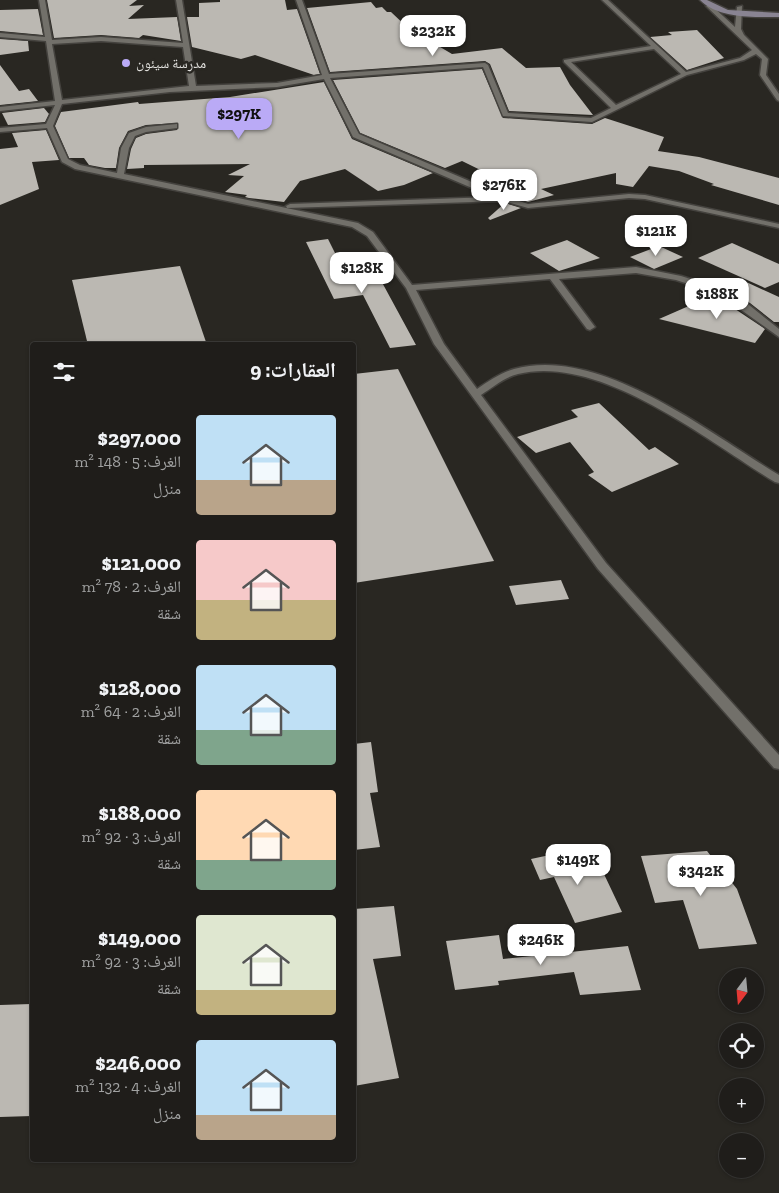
<!DOCTYPE html>
<html lang="ar">
<head>
<meta charset="utf-8">
<style>
	body { margin:0; font-family:"Zilla Slab","Noto Naskh Arabic",serif; background:#2c2a27; color:#f1f3f6; direction:rtl; height:100vh; display:flex; flex-direction:column; font-size:19px; white-space:nowrap }
	* { box-sizing:border-box; margin:0 }
	p { font-size:16px; color:#a1a2a2 }
	.icon { flex:none; width:28px; height:28px; fill:none; stroke:currentColor; stroke-width:2; stroke-linecap:round; stroke-linejoin:round }
	.map { position:relative; flex:1; overflow:hidden; direction:ltr }
	.details { position:absolute; left:30px; top:342px; width:326px; height:820px; display:flex; flex-direction:column; background:#1f1d1a; border-radius:5px; box-shadow:0 1px 4px #0004,0 0 0 1px #3c3b39; direction:rtl }
	.details>* { flex:none }
	.needle { width:32px; rotate:196deg }
	.fabs { position:absolute; left:719px; top:968px; display:grid; gap:10px }
	.fabs a { display:grid; place-items:center; width:45px; height:45px; border-radius:50%; background:#1f1d1a; box-shadow:0 1px 4px #0004,0 0 0 1px #3c3b39; font-size:25px }
	.price { position:absolute; translate:-50% -42px; padding:0 11px; border-radius:10px; background:#fff; color:#222; font-size:16px; line-height:32px; filter:drop-shadow(0 1px 2px #0008) }
	.price::after { content:''; position:absolute; left:50%; top:30px; width:15px; height:11px; margin-left:-8px; background:inherit; clip-path:polygon(0 0,100% 0,50% 100%) }
	.price.on { background:#baaaf6; color:#111 }
	ul { padding:0; list-style:none }
	li { display:flex; align-items:center; gap:15px; height:125px; padding:0 20px }
	li span { display:grid; place-items:center; flex:none; width:140px; height:100px; border-radius:5px; color:#555 }
	li>.icon { margin-inline-start:auto }
	span .icon { width:60px; height:60px; fill:#fffc; stroke-width:1 }
	li b { font-size:21px }
	h2 { display:flex; justify-content:space-between; align-items:center; height:60px; padding:0 20px; font-size:21px }
	.map>svg:first-child { display:block }
	.building { fill:#bbb8b2 }
	.lines { fill:none; stroke-linecap:round; stroke-linejoin:round }
	.street-casing { stroke:#44423e; stroke-width:3 }
	.secondary-casing { stroke:#44423e; stroke-width:3 }
	.street { fill:#72706a; fill-rule:evenodd }
	.secondary { fill:#898492; fill-rule:evenodd }
	.poi-dot { fill:#baaaf6; stroke:#292722; stroke-width:2 }
	.labels { text-anchor:middle; stroke-width:5; stroke-linejoin:round; paint-order:stroke }
	.far-poi-label { font-size:14px; fill:#e1e0dd; stroke:#292722; text-anchor:start }
</style>
</head>
<body>
<div class="map">
<svg width="779" height="1193" viewBox="0 0 779 1193">
	<rect width="100%" height="100%" fill="#292722"/>
	<g class="building">
		<path d="M47,0h90l-8,6 15,-1 -16,14 49,-2 4,24 -38,-6 -4,3 -38,-3 -47,3z"/>
		<path d="M220,0h65l2,10 10,-1 23,65 -6,1 -59,-20 -14,4 -49,-12 -5,-30h12v-14l21,-1z"/>
		<path d="M371,2l5,6 6,-1 5,5h4l17,16 44,26 50,-6 24,20 34,-1 10,18 23,30 -84,-4 -19,-47 -5,-3 -155,11 -23,-64z"/>
		<path d="M38,9l5,26 -43,-4v-21z"/>
		<path d="M697,30l27,28 -37,12 -37,-33 22,-2 -4,-3z"/>
		<path d="M0,39l28,2 1,10 -29,4z"/>
		<path d="M0,65l19,26 10,-2 9,12 -38,4z"/>
		<path d="M482,69l21,49 89,6 13,-6 59,19 -6,14 41,6 80,21v27l-68,-20 3,-1 -35,-13 -30,-5 -16,21 -17,-3v-11l-75,16 13,6 -26,7 -16,-5 9,-7 -59,-29 -17,7 -85,-35 -27,-53z"/>
		<path d="M324,82l28,57 81,34 -29,12 -26,6 -33,-22 -45,12 -16,21 -35,-4 -4,-1 2,-2 -22,-3 19,-16 -16,-1 22,-11 -106,1v3l-17,1 4,-20 5,-11 10,-4 31,-4 1,-7 -32,2 -18,6 -9,17 -3,20h-11l-16,-3 -5,-7h-15l-14,-32 6,-14 77,-10 1,2 91,-7z"/>
		<path d="M44,108l5,6 -4,8 -37,3 -6,-12z"/>
		<path d="M46,130l13,30 -27,2 7,27 -39,16v-56l18,-2 -6,-14z"/>
		<path d="M505,203l16,5 -31,12 -2,-2z"/>
		<path d="M328,239l20,40 30,-4 38,70 -26,3 -27,-53 -29,4 -28,-57z"/>
		<path d="M567,240l33,18 -41,13 -29,-18z"/>
		<path d="M732,243l47,21v18l-14,6 -67,-30z"/>
		<path d="M659,246l24,11 -29,12 -24,-12z"/>
		<path d="M180,266l27,79h-119l-16,-65z"/>
		<path d="M744,281l35,16v25h-5l-24,-19 -25,-13z"/>
		<path d="M714,295l51,34 -10,14 -96,-24z"/>
		<path d="M398,369l96,192 -140,22v-209z"/>
		<path d="M599,403l50,47 6,-3 24,17 -67,28 -24,-17 6,-3 -24,-30 -34,11 -19,-16 61,-20 -7,-7z"/>
		<path d="M561,580l8,19 -53,6 -7,-19z"/>
		<path d="M371,742l7,50 -8,1 10,54 -26,3v-106z"/>
		<path d="M578,849l12,27 13,-4 19,40 -47,11 -21,-46 -14,3 -9,-21z"/>
		<path d="M707,851l30,38 20,55 -58,5 -16,-49 -28,3 -14,-47z"/>
		<path d="M394,906l7,50 -28,3 26,119 -45,8v-177z"/>
		<path d="M499,935l4,24 125,-13 13,44 -61,5 -6,-23 -76,9 1,4 -44,5 -9,-49z"/>
		<path d="M31,1004l1,112 -32,1v-112z"/>
	</g>
	<g class="lines">
		<defs>
			<path id="street" d="M39,0h6l7,40 49,-3 82,6 -7,-43h6l14,86 81,-3 45,-8 -26,-75h6l27,74 156,-11 3,2 20,48 83,5 20,-10 -47,-46v-2l87,-14 -49,-46h6l78,72 54,-14 12,-8 -46,-44 5,-1 24,22 2,-20 5,-1 -1,23 3,6 24,24 -2,16 13,19v7l-2,-1 -17,-25 2,-16 -6,-5 -12,6 -57,15 -95,47 -89,-6 -20,-49 -153,11 29,56 148,63 21,7 101,-10 16,1 134,29v4l-134,-29 -16,-1 -101,10 -24,-7 -217,7 -1,-2 4,-2 203,-7 -140,-60 -29,-58 -47,8 -107,5 -108,12 -9,22 15,33 12,6 37,8 4,-25 8,-15 17,-6 31,-3v4l-31,4 -11,4 -6,12 -5,26 234,49 15,9 39,53 224,-18 45,9 35,11 33,18 30,24v8l-53,-38 -16,-8 -34,-11 -40,-7 -77,6 36,48 -5,3 -3,-1 -37,-50 -134,11 28,54 33,45c12,-8 23,-16 37,-20 86,-24 195,64 265,106v8l-4,-1c-68,-41 -174,-128 -257,-108 -13,3 -25,13 -37,21l125,168 173,192v14l-5,-1 -176,-199 -164,-225 -28,-56 -39,-52 -15,-9 -277,-58 -13,-7 -15,-34 -47,4v-4l46,-4 9,-19 -55,6v-4l55,-6 -9,-60 -46,-4v-4l45,4zM101,41l82,6 6,39 -127,14 -10,-56zM654,49l27,25 -65,31 -45,-43z"/>
			<path id="secondary" d="M700,0h7l21,10 51,3v4c-25,0 -60,2 -79,-17z"/>
		</defs>
		<use href="#street" class="street-casing"/>
		<use href="#secondary" class="secondary-casing"/>
		<use href="#street" class="street"/>
		<use href="#secondary" class="secondary"/>
	</g>
	<circle class="poi-dot" cx="126" cy="63" r="5"/>
	<g class="labels">
		<g class="far-poi-label">
			<text x="136" y="68">مدرسة سيئون</text>
		</g>
	</g>
</svg>
<div class="fabs">
<a><svg class="needle" viewBox="-14 -14 28 28"><path d="M0-13l5 13h-10z" fill="#e53935"/><path d="M0 13l5-13h-10z" fill="#a1a2a2"/></svg></a>
<a><svg class="icon" aria-label="locate" viewBox="0 0 24 24"><circle cx="12" cy="12" r="6"/><path d="M12 2v4M12 18v4M2 12h4M18 12h4"/></svg></a>
<a>+</a>
<a>−</a>
</div>
<b class="price" style="left:433px;top:57px">$232K</b>
<b class="price on" style="left:239px;top:140px">$297K</b>
<b class="price" style="left:504px;top:211px">$276K</b>
<b class="price" style="left:656px;top:257px">$121K</b>
<b class="price" style="left:362px;top:294px">$128K</b>
<b class="price" style="left:717px;top:320px">$188K</b>
<b class="price" style="left:578px;top:886px">$149K</b>
<b class="price" style="left:701px;top:897px">$342K</b>
<b class="price" style="left:541px;top:966px">$246K</b>
<section class="details">
<h2>العقارات: 9<svg class="icon" aria-label="filters" viewBox="0 0 24 24"><path d="M4 7h16M4 17h16"/><circle cx="9" cy="7" r="2"/><circle cx="15" cy="17" r="2"/></svg></h2>
<ul>
<li><span style="background:linear-gradient(#bfe0f5 65%,#b9a48a 0)"><svg class="icon" aria-label="home" viewBox="0 0 24 24"><path d="M3 11l9-7 9 7M6 9v11h12V9"/></svg></span><div><b>$297,000</b><p>الغرف: 5 · 148 m²</p><p>منزل</p></div></li>
<li><span style="background:linear-gradient(#f6c9c9 60%,#c2b280 0)"><svg class="icon" aria-label="home" viewBox="0 0 24 24"><path d="M3 11l9-7 9 7M6 9v11h12V9"/></svg></span><div><b>$121,000</b><p>الغرف: 2 · 78 m²</p><p>شقة</p></div></li>
<li><span style="background:linear-gradient(#bfe0f5 65%,#7fa58c 0)"><svg class="icon" aria-label="home" viewBox="0 0 24 24"><path d="M3 11l9-7 9 7M6 9v11h12V9"/></svg></span><div><b>$128,000</b><p>الغرف: 2 · 64 m²</p><p>شقة</p></div></li>
<li><span style="background:linear-gradient(#ffd9b3 70%,#7fa58c 0)"><svg class="icon" aria-label="home" viewBox="0 0 24 24"><path d="M3 11l9-7 9 7M6 9v11h12V9"/></svg></span><div><b>$188,000</b><p>الغرف: 3 · 92 m²</p><p>شقة</p></div></li>
<li><span style="background:linear-gradient(#dfe7d0 75%,#c2b280 0)"><svg class="icon" aria-label="home" viewBox="0 0 24 24"><path d="M3 11l9-7 9 7M6 9v11h12V9"/></svg></span><div><b>$149,000</b><p>الغرف: 3 · 92 m²</p><p>شقة</p></div></li>
<li><span style="background:linear-gradient(#bfe0f5 75%,#b9a48a 0)"><svg class="icon" aria-label="home" viewBox="0 0 24 24"><path d="M3 11l9-7 9 7M6 9v11h12V9"/></svg></span><div><b>$246,000</b><p>الغرف: 4 · 132 m²</p><p>منزل</p></div></li>
</ul>
</section>
</div>
</body>
</html>
